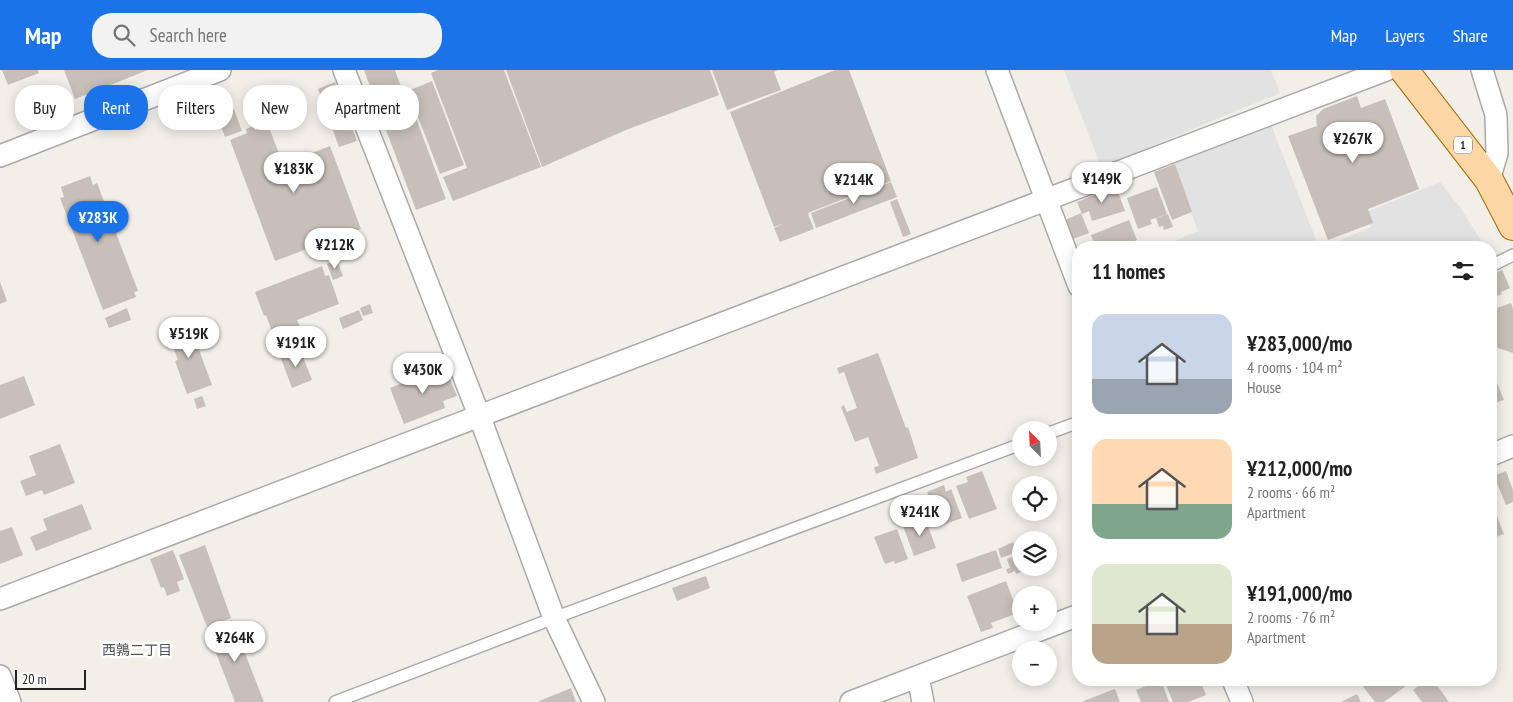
<!DOCTYPE html>
<html lang="en">
<head>
<meta charset="utf-8">
<style>
	body { margin:0; font-family:"PT Sans Narrow","Noto Sans JP",sans-serif; background:#f2f2f2; color:#222; height:100vh; display:flex; flex-direction:column; font-size:19px; white-space:nowrap }
	* { box-sizing:border-box; margin:0 }
	p { font-size:16px; color:#767676 }
	.icon { flex:none; width:28px; height:28px; fill:none; stroke:currentColor; stroke-width:2; stroke-linecap:round; stroke-linejoin:round }
	.map { position:relative; flex:1; overflow:hidden }
	.side { position:absolute; left:1072px; top:171px; width:425px; height:445px; display:flex; flex-direction:column; background:#fff; border-radius:20px; box-shadow:0 2px 12px #0003 }
	.side>* { flex:none }
	.hud { position:absolute; left:15px; top:15px; width:475px; height:45px; display:flex; gap:10px }
	.needle { width:32px; rotate:336deg }
	.fabs { position:absolute; left:1012px; top:351px; display:grid; gap:10px }
	.fabs a { display:grid; place-items:center; width:45px; height:45px; border-radius:50%; background:#fff; box-shadow:0 2px 12px #0003; font-size:25px }
	.scale { position:absolute; left:15px; bottom:12px; width:71px; box-sizing:border-box; padding-left:5px; border:2px solid #222; border-top:0; font-size:14px; line-height:18px; white-space:nowrap; color:#222; -webkit-text-stroke:4px #fff; paint-order:stroke }
	.price { position:absolute; translate:-50% -42px; padding:0 11px; border-radius:18px; background:#fff; color:#222; font-size:16px; line-height:32px; filter:drop-shadow(0 1px 2px #0008) }
	.price::after { content:''; position:absolute; left:50%; top:30px; width:15px; height:11px; margin-left:-8px; background:inherit; clip-path:polygon(0 0,100% 0,50% 100%) }
	.price.on { background:#1a73e8; color:#fff }
	ul { padding:0; list-style:none }
	li { display:flex; align-items:center; gap:15px; height:125px; padding:0 20px }
	li span { display:grid; place-items:center; flex:none; width:140px; height:100px; border-radius:15px; color:#555 }
	li>.icon { margin-inline-start:auto }
	span .icon { width:60px; height:60px; fill:#fffc; stroke-width:1 }
	li b { font-size:21px }
	h2 { display:flex; justify-content:space-between; align-items:center; height:60px; padding:0 20px; font-size:21px }
	.pill { padding:0 18px; border-radius:20px; background:#fff; box-shadow:0 2px 12px #0003; font-size:18px; line-height:45px }
	.pill.on { background:#1a73e8; color:#fff }
	header { display:flex; align-items:center; gap:30px; box-sizing:border-box; height:70px; padding:0 25px; background:#1a73e8; color:#fff }
	header strong { font-size:24px }
	nav { display:flex; gap:28px; margin-inline-start:auto; font-size:18px }
	.search { width:350px; height:45px; background:#f2f2f2; display:flex; align-items:center; gap:12px; box-sizing:border-box; padding:0 18px; border-radius:20px; color:#767676; font-size:19px }
	.map>svg:first-child { display:block }
	.parking { fill:#e2e2e2 }
	.building { fill:#c7bfb8 }
	.lines { fill:none; stroke-linecap:round; stroke-linejoin:round }
	.service-casing { stroke:#a9a9a9; stroke-width:14 }
	.minor-casing { stroke:#a9a9a9; stroke-width:24 }
	.primary-casing { stroke:#a06b00; stroke-width:30 }
	.service { stroke:#fff; stroke-width:11 }
	.minor { stroke:#fff; stroke-width:21 }
	.primary { stroke:#fcd6a4; stroke-width:28 }
	.labels { text-anchor:middle; stroke-width:5; stroke-linejoin:round; paint-order:stroke }
	.shield { fill:#fff; stroke:#646464; stroke-width:1 }
	.shield-label { font-size:11px; font-weight:bold; fill:#222 }
	.neighbourhood-label { font-size:14px; fill:#555; stroke:#fff }
</style>
</head>
<body>
<header>
<strong>Map</strong>
<div class="search"><svg class="icon" aria-label="search" viewBox="0 0 24 24"><circle cx="10" cy="10" r="6"/><path d="M15 15l6 6"/></svg>Search here</div>
<nav><a>Map</a><a>Layers</a><a>Share</a></nav>
</header>
<div class="map">
<svg width="1513" height="632" viewBox="0 0 1513 632">
	<rect width="100%" height="100%" fill="#f2efe9"/>
	<g class="parking">
		<path d="M1064,0h207l9,23 -179,74z"/>
		<path d="M1271,55l48,122 -161,1 40,-17 -26,-67z"/>
		<path d="M1440,112l22,28 21,34 -10,4h-152l50,-21 -5,-15z"/>
	</g>
	<g class="building">
		<path d="M2,0h36l1,3 -31,12z"/>
		<path d="M64,0h84l-73,29z"/>
		<path d="M364,0h31l6,17 -27,10z"/>
		<path d="M438,0h66l37,97 -88,34 -10,-24 24,-9 -36,-95z"/>
		<path d="M506,0h204l9,25 -93,35 -84,37z"/>
		<path d="M712,0h66l-4,2 7,18 -54,20z"/>
		<path d="M835,0h14l42,111 -81,31 -2,2 6,15 -34,13 -6,-14 10,-5 -10,4 -44,-115z"/>
		<path d="M432,11l32,84 -24,9 -32,-83z"/>
		<path d="M335,12l22,59 -18,6 -21,-58z"/>
		<path d="M400,19l2,4 4,-2 40,108 -30,11 -42,-112z"/>
		<path d="M1357,26l4,12 24,-9 34,90 -51,20 5,14 -45,17 -40,-104 29,-10 -1,-10 7,-7z"/>
		<path d="M234,39l8,22 -17,6 -8,-22z"/>
		<path d="M268,55l15,39 47,-18 31,83 -86,32 -45,-121 17,-7 -1,-4 7,-3 2,4z"/>
		<path d="M1175,94l17,48 -20,8 -18,-48z"/>
		<path d="M90,106l3,9 4,-2 41,108 -4,1 2,5 -33,13 -43,-112 4,-1 -3,-10z"/>
		<path d="M891,112l6,15 -81,31 -5,-15z"/>
		<path d="M1116,116l9,25 -33,10 -3,-10 -7,3 -5,-12z"/>
		<path d="M1157,117l10,27 -17,6 2,4 -14,5 -11,-31z"/>
		<path d="M897,129l14,35 -8,3 -13,-35z"/>
		<path d="M1081,143l8,20 -16,6 -8,-19z"/>
		<path d="M1168,144l5,13 -9,3 -1,-4 -4,1 -3,-9z"/>
		<path d="M1129,150l8,20 -13,5 1,3h-29l-5,-13z"/>
		<path d="M337,190l6,16 -10,4 -6,-16z"/>
		<path d="M322,196l3,10 4,-1 10,29 -42,16 3,7 -26,10 -8,-22 -2,1 -9,-24z"/>
		<path d="M1502,200l8,18 -9,4 1,2 -11,4v-23z"/>
		<path d="M0,212l7,19 -7,3z"/>
		<path d="M1511,233l2,6v44l-15,-5 -7,-14v-24z"/>
		<path d="M370,234l3,9 -10,3 -3,-8z"/>
		<path d="M127,238l4,12 -22,8 -4,-10z"/>
		<path d="M359,240l4,10 -20,9 -4,-11z"/>
		<path d="M188,250l24,65 -25,9 -12,-33 3,-1 -6,-16h3l-6,-17z"/>
		<path d="M300,279l12,31 -20,8 -12,-32z"/>
		<path d="M878,283l28,75 2,-1 10,31 -42,16 -2,-7 5,-1 -11,-29 -13,5 -14,-35 3,-2 3,7 10,-4 -13,-36 -5,2 -2,-6z"/>
		<path d="M445,297l12,29 -14,5 2,7 -41,16 -14,-36z"/>
		<path d="M1491,298l13,32 -13,4z"/>
		<path d="M24,306l11,29 -35,14v-34z"/>
		<path d="M202,326l4,10 -9,3 -3,-10z"/>
		<path d="M60,374l15,39 -31,12 -2,-5 -16,6 -6,-15 16,-6 -7,-19z"/>
		<path d="M982,401l15,38 -28,10 -13,-33 12,-4 -2,-5z"/>
		<path d="M1506,401l7,19v12l-7,3 -12,-29z"/>
		<path d="M944,415l2,7 5,-3 11,29 -22,8 -13,-34z"/>
		<path d="M1491,431l13,33 -13,5z"/>
		<path d="M82,434l10,25 -56,22 -6,-14 17,-7 -4,-11z"/>
		<path d="M925,448l11,30 -22,8 -11,-30z"/>
		<path d="M12,457l11,28 -23,9v-33z"/>
		<path d="M897,459l11,30 -13,5 -1,-3 -9,3 -11,-27z"/>
		<path d="M1013,472l11,29 -8,3 -1,-3 -7,3 -2,-5 4,-1 -3,-9 6,-2 -1,-3 -11,4 -3,-9z"/>
		<path d="M205,475l26,73 -24,9 -28,-72z"/>
		<path d="M173,480l11,29 -7,3 3,9 -13,5 -3,-9 -3,1 -11,-29z"/>
		<path d="M996,480l6,18 -40,14 -6,-18z"/>
		<path d="M706,506l4,12 -33,13 -5,-13z"/>
		<path d="M1006,511l12,32 -27,10 2,5 -12,4 -14,-36z"/>
		<path d="M232,550l32,82h-29l-28,-72z"/>
		<path d="M1161,610l8,22h-28l-5,-12z"/>
		<path d="M1170,610h30l6,15 -18,7h-15l-7,-17 5,-2z"/>
		<path d="M1358,610h56l-30,22h-9z"/>
		<path d="M1426,610h7l16,22h-27l-9,-12z"/>
		<path d="M571,618l5,14h-39z"/>
		<path d="M1115,619l5,13h-39z"/>
		<path d="M1357,624l4,8h-20z"/>
	</g>
	<g class="lines">
		<defs>
			<g id="service">
				<path d="M1491,196l22,-11"/>
				<path d="M1049,363l30,-11"/>
				<path d="M335,632l219,-84 467,-174"/>
			</g>
			<g id="minor">
				<path d="M344,0l135,345 75,203 40,84"/>
				<path d="M997,0l82,216"/>
				<path d="M1482,0l14,45 1,38 -8,27"/>
				<path d="M0,86l220,-86"/>
				<path d="M1491,385l22,-9"/>
				<path d="M0,529l1386,-529"/>
				<path d="M0,606l10,26"/>
				<path d="M918,607l5,25"/>
				<path d="M1233,610l9,22"/>
				<path d="M851,632l228,-87"/>
			</g>
			<path id="primary" d="M1404,0l85,110 24,46"/>
		</defs>
		<use href="#service" class="service-casing"/>
		<use href="#minor" class="minor-casing"/>
		<use href="#primary" class="primary-casing"/>
		<use href="#service" class="service"/>
		<use href="#minor" class="minor"/>
		<use href="#primary" class="primary"/>
	</g>
	<g class="labels">
		<rect class="shield" x="1454" y="66.5" width="18" height="17" rx="4"/>
		<g class="shield-label">
			<text x="1463" y="79">1</text>
		</g>
		<g class="neighbourhood-label">
			<text x="137" y="585">西鶉二丁目</text>
		</g>
	</g>
</svg>
<div class="fabs">
<a><svg class="needle" viewBox="-14 -14 28 28"><path d="M0-13l5 13h-10z" fill="#e53935"/><path d="M0 13l5-13h-10z" fill="#767676"/></svg></a>
<a><svg class="icon" aria-label="locate" viewBox="0 0 24 24"><circle cx="12" cy="12" r="6"/><path d="M12 2v4M12 18v4M2 12h4M18 12h4"/></svg></a>
<a><svg class="icon" aria-label="layers" viewBox="0 0 24 24"><path d="M12 4l9 5-9 5-9-5zM3 14l9 5 9-5"/></svg></a>
<a>+</a>
<a>−</a>
</div>
<div class="scale">20 m</div>
<b class="price" style="left:1353px;top:94px">¥267K</b>
<b class="price" style="left:294px;top:124px">¥183K</b>
<b class="price" style="left:1102px;top:134px">¥149K</b>
<b class="price" style="left:854px;top:135px">¥214K</b>
<b class="price on" style="left:98px;top:173px">¥283K</b>
<b class="price" style="left:335px;top:200px">¥212K</b>
<b class="price" style="left:189px;top:289px">¥519K</b>
<b class="price" style="left:296px;top:298px">¥191K</b>
<b class="price" style="left:423px;top:325px">¥430K</b>
<b class="price" style="left:920px;top:467px">¥241K</b>
<b class="price" style="left:235px;top:593px">¥264K</b>
<div class="hud">
<a class="pill">Buy</a>
<a class="pill on">Rent</a>
<a class="pill">Filters</a>
<a class="pill">New</a>
<a class="pill">Apartment</a>
</div>
<section class="side">
<h2>11 homes<svg class="icon" aria-label="filters" viewBox="0 0 24 24"><path d="M4 7h16M4 17h16"/><circle cx="9" cy="7" r="2"/><circle cx="15" cy="17" r="2"/></svg></h2>
<ul>
<li><span style="background:linear-gradient(#c9d6e8 65%,#9aa5b1 0)"><svg class="icon" aria-label="home" viewBox="0 0 24 24"><path d="M3 11l9-7 9 7M6 9v11h12V9"/></svg></span><div><b>¥283,000/mo</b><p>4 rooms · 104 m²</p><p>House</p></div></li>
<li><span style="background:linear-gradient(#ffd9b3 65%,#7fa58c 0)"><svg class="icon" aria-label="home" viewBox="0 0 24 24"><path d="M3 11l9-7 9 7M6 9v11h12V9"/></svg></span><div><b>¥212,000/mo</b><p>2 rooms · 66 m²</p><p>Apartment</p></div></li>
<li><span style="background:linear-gradient(#dfe7d0 60%,#b9a48a 0)"><svg class="icon" aria-label="home" viewBox="0 0 24 24"><path d="M3 11l9-7 9 7M6 9v11h12V9"/></svg></span><div><b>¥191,000/mo</b><p>2 rooms · 76 m²</p><p>Apartment</p></div></li>
</ul>
</section>
</div>
</body>
</html>
